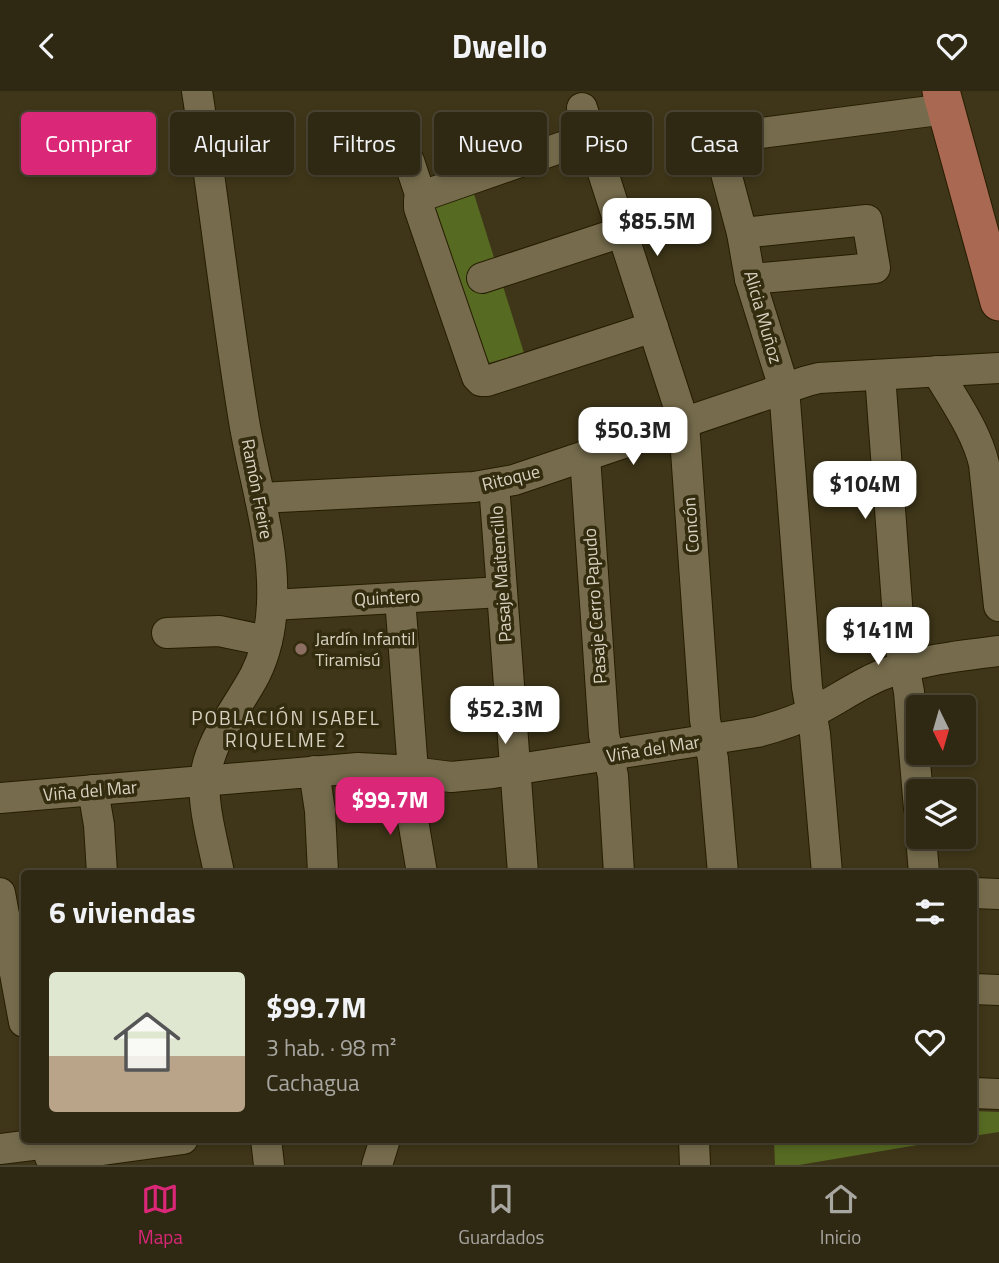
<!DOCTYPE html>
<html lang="es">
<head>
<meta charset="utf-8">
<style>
	body { margin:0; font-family:"Titillium Web",sans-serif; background:#3b3421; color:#f1f3f6; height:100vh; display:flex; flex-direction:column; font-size:26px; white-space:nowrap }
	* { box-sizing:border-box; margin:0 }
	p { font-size:23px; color:#a7a6a0 }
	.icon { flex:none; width:38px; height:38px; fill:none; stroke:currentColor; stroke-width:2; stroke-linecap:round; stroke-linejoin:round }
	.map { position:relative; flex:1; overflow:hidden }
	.sheet { position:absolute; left:21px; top:779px; width:956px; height:273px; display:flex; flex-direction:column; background:#2f2813; border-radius:7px; box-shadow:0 4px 10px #0003,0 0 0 2px #4a4433 }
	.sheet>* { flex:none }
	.banner { position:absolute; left:21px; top:21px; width:957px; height:63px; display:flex; gap:14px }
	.needle { width:46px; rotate:175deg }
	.fabs { position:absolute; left:906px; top:604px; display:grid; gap:14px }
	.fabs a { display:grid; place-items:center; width:70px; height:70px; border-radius:7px; background:#2f2813; box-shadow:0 4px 10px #0003,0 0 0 2px #4a4433; font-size:35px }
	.price { position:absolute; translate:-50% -60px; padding:0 16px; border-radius:14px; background:#fff; color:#222; font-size:23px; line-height:46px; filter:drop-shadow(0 2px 4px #0008) }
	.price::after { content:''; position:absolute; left:50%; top:42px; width:21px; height:16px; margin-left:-10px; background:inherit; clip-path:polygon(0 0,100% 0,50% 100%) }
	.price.active { background:#db2777; color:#fff }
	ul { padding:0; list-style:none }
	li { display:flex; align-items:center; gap:21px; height:175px; padding:0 28px }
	li span { display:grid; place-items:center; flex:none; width:196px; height:140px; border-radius:7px; color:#555 }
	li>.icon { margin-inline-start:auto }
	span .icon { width:84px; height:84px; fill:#fffc; stroke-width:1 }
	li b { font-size:30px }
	h2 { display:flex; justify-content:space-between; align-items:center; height:84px; padding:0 28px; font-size:30px }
	.chip { padding:0 24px; border-radius:7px; background:#2f2813; box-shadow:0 4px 10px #0003,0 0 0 2px #4a4433; font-size:24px; line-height:63px }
	.chip.active { background:#db2777; color:#fff }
	header { display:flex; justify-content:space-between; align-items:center; height:91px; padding:0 28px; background:#2f2813; font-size:32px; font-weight:700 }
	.menu { display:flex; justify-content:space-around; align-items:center; height:98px; border-top:2px solid #4a4433; background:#2f2813; font-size:19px; color:#a7a6a0 }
	.menu a { display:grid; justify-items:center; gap:4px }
	.menu .active { color:#db2777 }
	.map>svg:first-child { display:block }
	.green { fill:#566a22 }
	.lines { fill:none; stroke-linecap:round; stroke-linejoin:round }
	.minor-casing { stroke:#261d01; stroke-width:32 }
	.major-casing { stroke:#261d01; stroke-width:39 }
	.minor { stroke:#766c4d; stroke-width:30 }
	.major { stroke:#a86852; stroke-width:37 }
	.education-dot { fill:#8d6e63; stroke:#342c0e; stroke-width:2.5 }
	.labels { text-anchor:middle; stroke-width:7; stroke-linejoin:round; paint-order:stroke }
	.street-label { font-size:18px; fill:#d7d2c1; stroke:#342c0e }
	.poi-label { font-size:18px; fill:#d7d2c1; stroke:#342c0e; text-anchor:start }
	.neighbourhood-label { font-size:19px; letter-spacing:2px; fill:#d7d2c1; stroke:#342c0e }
</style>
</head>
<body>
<header><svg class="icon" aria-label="back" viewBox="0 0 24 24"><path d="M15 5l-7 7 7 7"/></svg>Dwello<svg class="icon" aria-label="heart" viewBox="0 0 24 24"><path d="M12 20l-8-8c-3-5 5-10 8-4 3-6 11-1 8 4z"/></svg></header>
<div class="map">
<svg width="999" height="1074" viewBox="0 0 999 1074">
	<rect width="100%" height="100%" fill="#3f3619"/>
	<g class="green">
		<path d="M474,103l50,159 -39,11 -54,-158z"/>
		<path d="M973,1020l26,1v20l-26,4z"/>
		<path d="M774,1048h179l-154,26h-24z"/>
	</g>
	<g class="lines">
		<defs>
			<g id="minor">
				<path d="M197,0c17,110 29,220 47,330 10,60 31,121 28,183 -1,24 -6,49 -17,71 -18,34 -46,65 -50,104 -3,27 9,67 14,94"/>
				<path d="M582,17l102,315 21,297 8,39 10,114"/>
				<path d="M591,46l-166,58 -6,5v8l58,169 4,4h6l166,-54"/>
				<path d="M409,70l12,36"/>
				<path d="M742,142l125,-13 8,48 -125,11"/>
				<path d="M482,187l140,-46"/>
				<path d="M937,280c17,30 39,59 47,93l15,142"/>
				<path d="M880,284l20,269 9,48 10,116"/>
				<path d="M585,365l19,279 9,41 6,97"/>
				<path d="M494,393l29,389"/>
				<path d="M260,407l214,-11 40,-7 293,-99 12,-3 180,-10"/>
				<path d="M400,507l12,160 -4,33 14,82"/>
				<path d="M272,514l230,-13"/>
				<path d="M167,542l52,-2 48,10"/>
				<path d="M314,680l6,40 3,62"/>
				<path d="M93,699l6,35 3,48"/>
				<path d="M0,707l358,-30 38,2 55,7 42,-4 264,-41c19,-5 38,-11 56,-20 22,-11 43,-26 66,-36 38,-16 79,-20 120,-25"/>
				<path d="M921,746l3,36"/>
				<path d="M827,782l-12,-139 -8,-47 -23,-299 -34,-109 -8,-46 -23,-86 3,-6 8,-4 216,-28"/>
				<path d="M0,802l24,129"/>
				<path d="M973,802l26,1"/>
				<path d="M973,898l26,1"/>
				<path d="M973,1002l26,1"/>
				<path d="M266,1048l3,26"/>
				<path d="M694,1048l1,26"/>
				<path d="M0,1058l48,-6"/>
				<path d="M50,1066l133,-18"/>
				<path d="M377,1074l8,-26"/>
			</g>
			<path id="major" d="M941,0l58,211"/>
		</defs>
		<use href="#minor" class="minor-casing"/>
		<use href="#major" class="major-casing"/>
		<use href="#minor" class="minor"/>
		<use href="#major" class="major"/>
	</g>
	<circle class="education-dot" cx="301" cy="558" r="7"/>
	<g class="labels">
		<g class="street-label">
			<text transform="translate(763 226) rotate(74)" y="6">Alicia Muñoz</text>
			<text transform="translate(511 387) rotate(-14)" y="6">Ritoque</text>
			<text transform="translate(257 398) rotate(79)" y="6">Ramón Freire</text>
			<text transform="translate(691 434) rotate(-94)" y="6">Concón</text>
			<text transform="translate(501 483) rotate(-94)" y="6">Pasaje Maitencillo</text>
			<text transform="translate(387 507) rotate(-3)" y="6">Quintero</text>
			<text transform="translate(595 515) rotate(-94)" y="6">Pasaje Cerro Papudo</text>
			<text transform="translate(653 658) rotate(-9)" y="6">Viña del Mar</text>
			<text transform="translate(90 700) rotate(-5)" y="6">Viña del Mar</text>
		</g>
		<g class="poi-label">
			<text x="315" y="554">Jardín Infantil<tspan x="315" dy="21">Tiramisú</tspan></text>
		</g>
		<g class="neighbourhood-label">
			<text x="286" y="634">POBLACIÓN ISABEL<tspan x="286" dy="22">RIQUELME 2</tspan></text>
		</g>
	</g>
</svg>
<div class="fabs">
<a><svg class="needle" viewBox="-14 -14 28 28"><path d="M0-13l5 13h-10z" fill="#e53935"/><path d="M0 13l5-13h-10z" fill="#a7a6a0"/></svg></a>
<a><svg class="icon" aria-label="layers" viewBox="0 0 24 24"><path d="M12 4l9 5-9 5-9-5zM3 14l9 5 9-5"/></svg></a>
</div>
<b class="price" style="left:657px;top:167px">$85.5M</b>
<b class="price" style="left:633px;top:376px">$50.3M</b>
<b class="price" style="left:865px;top:430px">$104M</b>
<b class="price" style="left:878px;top:576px">$141M</b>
<b class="price" style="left:505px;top:655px">$52.3M</b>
<b class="price active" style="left:390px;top:746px">$99.7M</b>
<div class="banner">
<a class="chip active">Comprar</a>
<a class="chip">Alquilar</a>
<a class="chip">Filtros</a>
<a class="chip">Nuevo</a>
<a class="chip">Piso</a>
<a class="chip">Casa</a>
</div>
<section class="sheet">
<h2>6 viviendas<svg class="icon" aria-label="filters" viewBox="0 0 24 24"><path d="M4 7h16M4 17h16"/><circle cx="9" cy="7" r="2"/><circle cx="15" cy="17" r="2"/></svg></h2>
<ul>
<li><span style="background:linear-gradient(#dfe7d0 60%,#b9a48a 0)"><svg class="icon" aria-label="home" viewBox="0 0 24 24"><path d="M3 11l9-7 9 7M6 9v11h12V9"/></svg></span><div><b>$99.7M</b><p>3 hab. · 98 m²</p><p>Cachagua</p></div><svg class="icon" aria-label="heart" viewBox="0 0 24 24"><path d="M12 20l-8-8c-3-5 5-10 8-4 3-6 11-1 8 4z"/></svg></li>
</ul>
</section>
</div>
<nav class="menu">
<a class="active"><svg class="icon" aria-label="map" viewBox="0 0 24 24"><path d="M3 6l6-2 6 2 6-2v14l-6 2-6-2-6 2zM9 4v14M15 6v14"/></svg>Mapa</a>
<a><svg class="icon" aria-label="saved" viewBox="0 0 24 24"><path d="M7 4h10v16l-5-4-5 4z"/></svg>Guardados</a>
<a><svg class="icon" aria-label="home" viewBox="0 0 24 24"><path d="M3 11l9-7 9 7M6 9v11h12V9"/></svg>Inicio</a>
</nav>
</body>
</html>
